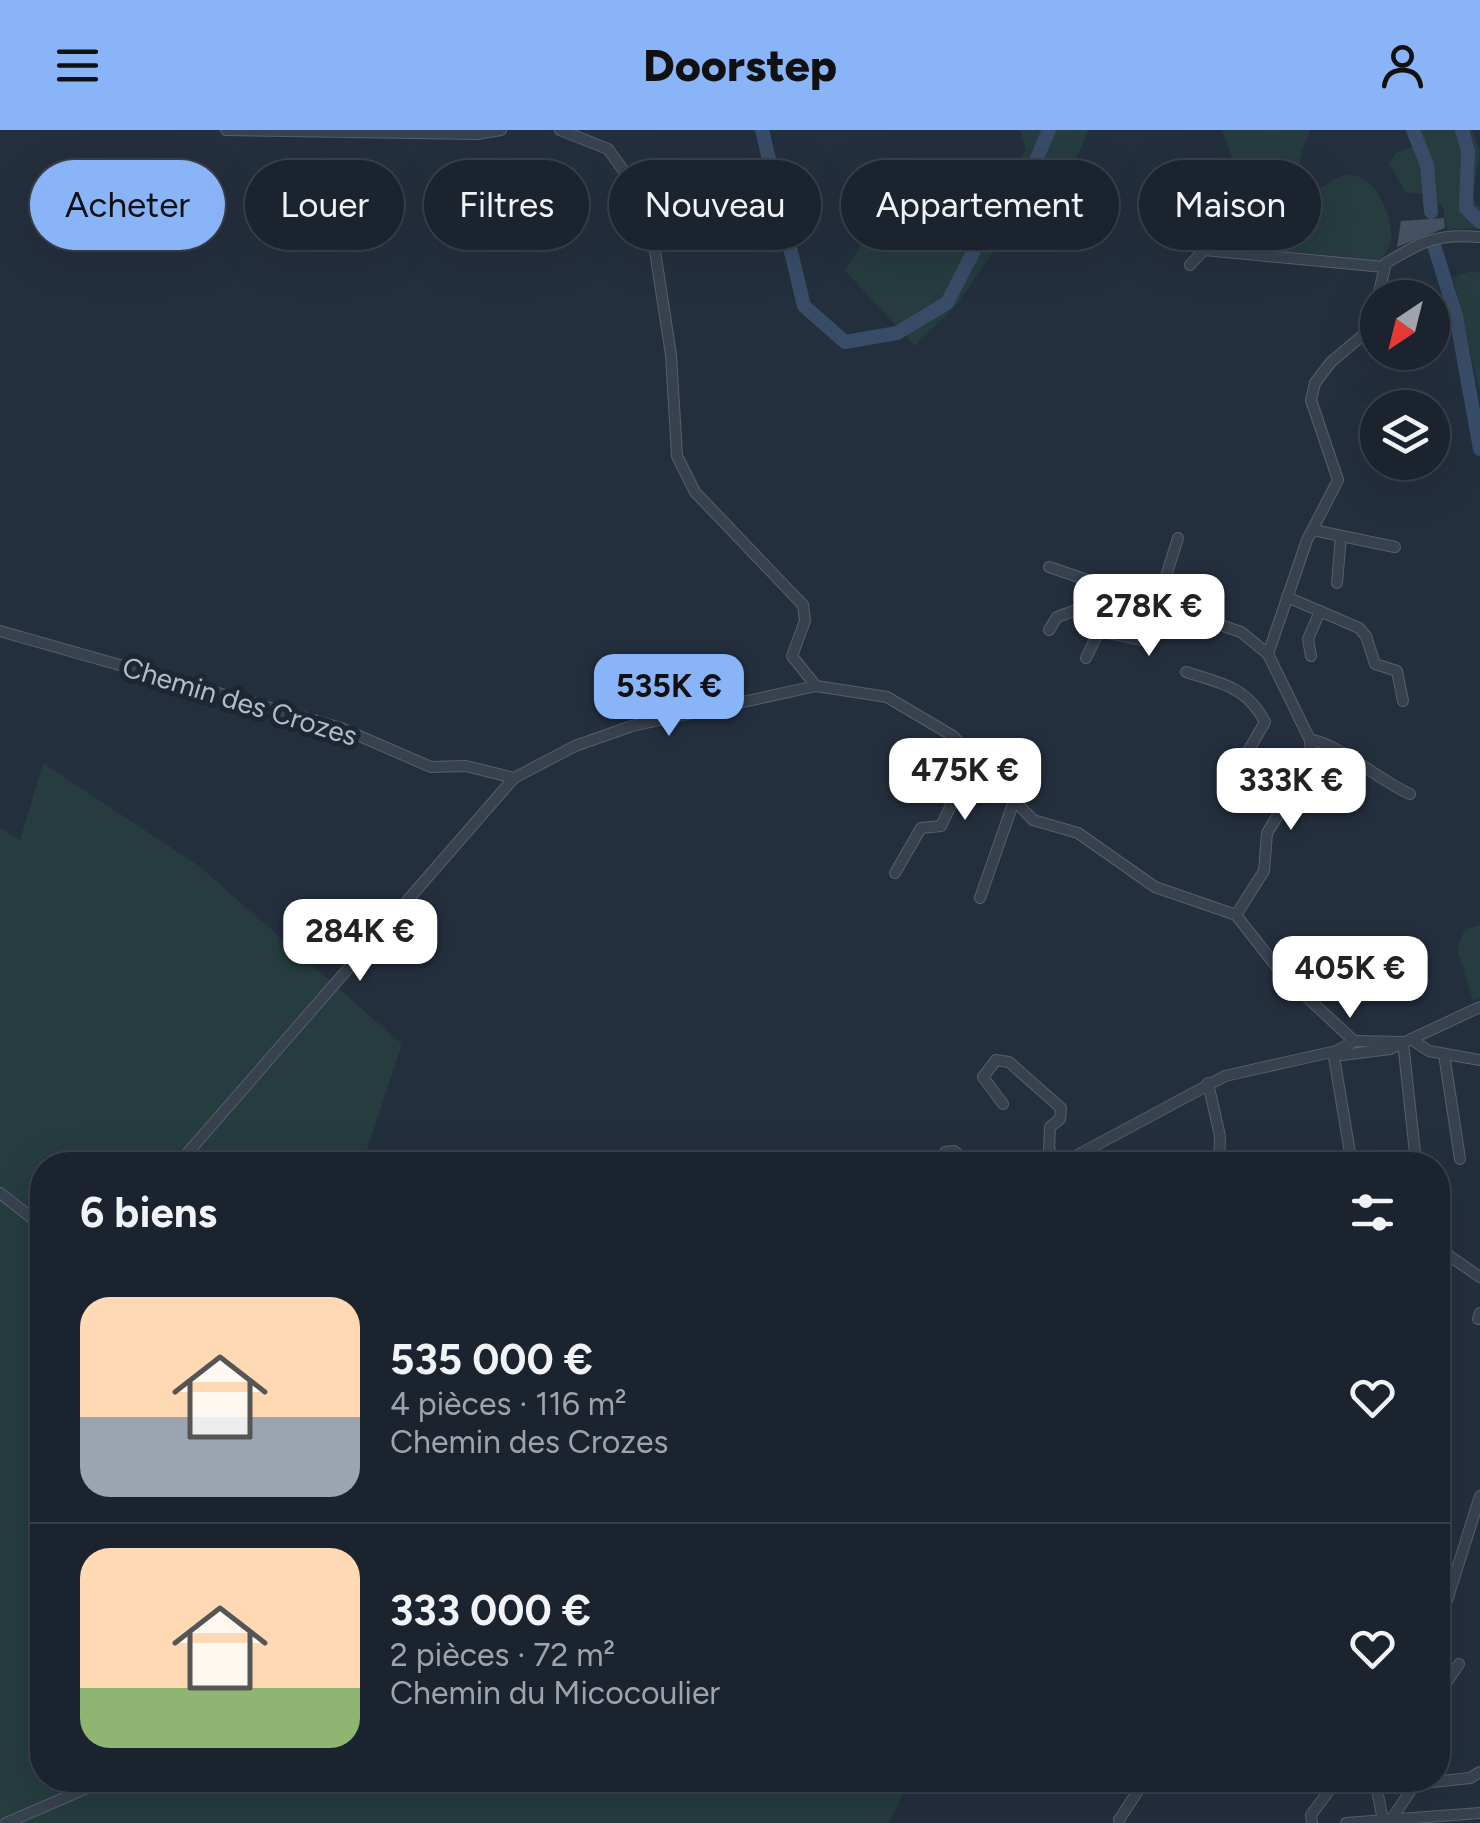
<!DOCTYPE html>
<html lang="fr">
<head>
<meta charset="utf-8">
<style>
	body { margin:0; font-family:Figtree,sans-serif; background:#282f3a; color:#f1f3f6; height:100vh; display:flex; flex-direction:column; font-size:38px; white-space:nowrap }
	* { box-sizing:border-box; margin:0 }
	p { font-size:32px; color:#a0a4aa }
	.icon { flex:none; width:55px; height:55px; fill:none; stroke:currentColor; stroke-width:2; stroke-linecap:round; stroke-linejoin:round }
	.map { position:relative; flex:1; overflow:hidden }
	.drawer { position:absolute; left:30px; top:1022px; width:1420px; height:640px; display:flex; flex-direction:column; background:#1b232e; border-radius:40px; box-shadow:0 10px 40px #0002,0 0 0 2px #39404a }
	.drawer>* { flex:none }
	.guide { position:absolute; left:30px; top:30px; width:1420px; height:90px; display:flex; gap:20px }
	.needle { width:65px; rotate:215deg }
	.controls { position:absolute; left:1360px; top:150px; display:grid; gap:20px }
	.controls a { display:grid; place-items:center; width:90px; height:90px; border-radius:50%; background:#1b232e; box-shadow:0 10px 40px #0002,0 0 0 2px #39404a; font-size:50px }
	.price { position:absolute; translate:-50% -85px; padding:0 22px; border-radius:20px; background:#fff; color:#222; font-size:32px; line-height:65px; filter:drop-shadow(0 2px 5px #0008) }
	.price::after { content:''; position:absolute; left:50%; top:60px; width:30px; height:22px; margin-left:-15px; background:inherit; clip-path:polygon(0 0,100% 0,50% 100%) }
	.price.active { background:#8ab4f8; color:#111 }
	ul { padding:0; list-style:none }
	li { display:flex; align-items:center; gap:30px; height:250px; padding:0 50px }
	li+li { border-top:2px solid #39404a }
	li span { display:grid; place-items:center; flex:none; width:280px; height:200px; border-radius:30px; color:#555 }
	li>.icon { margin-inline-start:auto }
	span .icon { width:120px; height:120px; fill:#fffc; stroke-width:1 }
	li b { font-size:42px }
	h2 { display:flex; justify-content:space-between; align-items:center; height:120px; padding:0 50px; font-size:42px }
	.pill { padding:0 35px; border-radius:45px; background:#1b232e; box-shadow:0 10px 40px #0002,0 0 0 2px #39404a; font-size:35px; line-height:90px }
	.pill.active { background:#8ab4f8; color:#111 }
	header { display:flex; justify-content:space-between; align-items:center; height:130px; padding:0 50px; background:#8ab4f8; color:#111; font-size:45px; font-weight:800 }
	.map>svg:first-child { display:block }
	.green { fill:#263c3f }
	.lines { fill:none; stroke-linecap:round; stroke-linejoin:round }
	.river { stroke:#394c67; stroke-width:14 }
	.building { fill:#455162 }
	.minor-casing { stroke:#565f6c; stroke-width:12 }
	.minor { stroke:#38414e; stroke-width:10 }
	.labels { text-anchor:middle; stroke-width:10; stroke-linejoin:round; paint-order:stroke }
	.street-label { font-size:28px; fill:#b4bcc9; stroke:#1d2633 }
</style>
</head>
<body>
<header><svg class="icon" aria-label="menu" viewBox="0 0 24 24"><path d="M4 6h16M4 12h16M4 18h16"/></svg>Doorstep<svg class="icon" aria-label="person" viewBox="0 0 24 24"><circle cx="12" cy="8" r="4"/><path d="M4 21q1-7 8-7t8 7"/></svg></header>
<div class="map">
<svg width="1480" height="1693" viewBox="0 0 1480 1693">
	<rect width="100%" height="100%" fill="#242f3e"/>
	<g class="green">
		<path d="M1020,0h69l-20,44 -58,51 -53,78 -43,43 -70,-75 63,-104 41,74 77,-91z"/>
		<path d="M1222,0h88c-11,27 -16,37 1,62 13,-4 23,-16 37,-17 29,-2 45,45 43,64 -1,9 -6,14 -10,22l-175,-15 34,-66z"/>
		<path d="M1408,0h64l8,22 -8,46 8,9v21l-33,2 -5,-26 -12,5 -3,-15 -21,-1 -17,-30 8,-11 18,-6z"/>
		<path d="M1472,141l8,2v120l-27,-116z"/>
		<path d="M43,633l156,103 203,178 -40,121h-320v615h868l-21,43h-889v-995l20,12z"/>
		<path d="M1480,795v73l-7,3 -16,-52 8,-20z"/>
	</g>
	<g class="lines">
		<g class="river">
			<path d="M762,0l42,176 41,36 52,-9 50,-30 34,-66 50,-65 18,-42"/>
			<path d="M1413,0l14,35 4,47"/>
			<path d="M1462,0l6,21 -2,57 14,14"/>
			<path d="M1433,112l23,74 24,133"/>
		</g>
	</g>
	<path class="building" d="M1444,88l1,10 -48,19 4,-26z"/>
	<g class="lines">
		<defs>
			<g id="minor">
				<path d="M226,0l251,4 24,-4"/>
				<path d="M560,0l48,19 40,56 23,150 6,101 18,36 108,113 2,16 -13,35 24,30"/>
				<path d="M1190,135l14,-15 180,17"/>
				<path d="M1313,400l82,17"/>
				<path d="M1049,437l192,65 27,22"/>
				<path d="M1337,453l4,-47"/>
				<path d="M1287,467l72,31 7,8 9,28 22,7 6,30"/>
				<path d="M1157,475l21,-67"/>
				<path d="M1049,500l8,-13 22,-8 13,-25"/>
				<path d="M0,501l341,97 90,39 35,-1 48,12"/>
				<path d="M1311,526l-3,-17 12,-28"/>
				<path d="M1086,528l13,-27 42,9 14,-36"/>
				<path d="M1186,542c37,12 61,15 79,50l-25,43 4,13 42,26"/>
				<path d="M1310,610c25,1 71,42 100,54"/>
				<path d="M895,743l26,-45 20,-2 24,-50 -20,-13 11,-23"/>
				<path d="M980,768l34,-97"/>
				<path d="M1236,785l28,-44 3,-38 44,-72 -1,-21 -42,-86 39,-114 31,-60 -27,-80 4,-17 16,-21 39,-33 16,-66c36,-21 50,-30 94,-26"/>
				<path d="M1411,909l18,12 51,9"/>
				<path d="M1403,912l13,120"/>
				<path d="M1444,924l16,105"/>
				<path d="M1342,925l48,-6 90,-42"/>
				<path d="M1334,927l18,108"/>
				<path d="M1208,953l12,53 -1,29"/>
				<path d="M1003,974l-20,-27 13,-17 13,2 52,46 -1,11 -10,8 -1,22 10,16"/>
				<path d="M945,1022l9,-1 17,14"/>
				<path d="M177,1035l337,-387 61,-32 57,-20 184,-40 71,11 66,39 80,84 45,13 77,54 81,28 47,60 71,66"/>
				<path d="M1059,1035l166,-89 111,-25 19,-10 48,1"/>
				<path d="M0,1063l42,33"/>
				<path d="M1438,1146l10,-21 32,22"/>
				<path d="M1478,1189l2,-6"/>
				<path d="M1438,1499l42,-133"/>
				<path d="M1438,1565l21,-31"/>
				<path d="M1375,1650l8,40"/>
				<path d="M1119,1690l26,-40"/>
				<path d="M1391,1690l24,-36 55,-6 10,-6"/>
				<path d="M6,1693l100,-43"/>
				<path d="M1312,1693l-1,-8 26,-35"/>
				<path d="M1346,1693l134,-10"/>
			</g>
		</defs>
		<use href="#minor" class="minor-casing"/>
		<use href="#minor" class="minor"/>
	</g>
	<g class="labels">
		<g class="street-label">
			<text transform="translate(240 571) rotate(17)" y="10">Chemin des Crozes</text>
		</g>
	</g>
</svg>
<div class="controls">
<a><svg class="needle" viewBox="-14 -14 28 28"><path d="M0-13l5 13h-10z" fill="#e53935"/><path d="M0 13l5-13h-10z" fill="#a0a4aa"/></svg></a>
<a><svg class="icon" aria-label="layers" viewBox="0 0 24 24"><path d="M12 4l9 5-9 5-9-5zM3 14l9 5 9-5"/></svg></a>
</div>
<b class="price" style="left:1149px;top:529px">278K €</b>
<b class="price active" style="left:669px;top:609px">535K €</b>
<b class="price" style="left:965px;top:693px">475K €</b>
<b class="price" style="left:1291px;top:703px">333K €</b>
<b class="price" style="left:360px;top:854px">284K €</b>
<b class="price" style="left:1350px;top:891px">405K €</b>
<div class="guide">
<a class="pill active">Acheter</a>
<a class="pill">Louer</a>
<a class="pill">Filtres</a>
<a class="pill">Nouveau</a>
<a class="pill">Appartement</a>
<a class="pill">Maison</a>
</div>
<section class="drawer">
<h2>6 biens<svg class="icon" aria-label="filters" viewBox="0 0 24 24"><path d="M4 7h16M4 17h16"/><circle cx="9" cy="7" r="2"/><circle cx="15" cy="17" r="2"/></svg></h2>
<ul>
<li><span style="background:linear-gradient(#ffd9b3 60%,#9aa5b1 0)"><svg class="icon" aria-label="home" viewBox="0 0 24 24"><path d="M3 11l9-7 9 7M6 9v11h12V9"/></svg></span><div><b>535 000 €</b><p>4 pièces · 116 m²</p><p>Chemin des Crozes</p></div><svg class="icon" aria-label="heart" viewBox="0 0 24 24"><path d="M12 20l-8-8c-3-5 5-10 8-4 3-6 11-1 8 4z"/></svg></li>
<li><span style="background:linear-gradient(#ffd9b3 70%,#8fb573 0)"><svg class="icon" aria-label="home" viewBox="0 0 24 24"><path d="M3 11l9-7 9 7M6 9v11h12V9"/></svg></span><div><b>333 000 €</b><p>2 pièces · 72 m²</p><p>Chemin du Micocoulier</p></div><svg class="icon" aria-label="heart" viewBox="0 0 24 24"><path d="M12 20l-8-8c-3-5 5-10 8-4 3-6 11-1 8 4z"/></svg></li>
</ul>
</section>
</div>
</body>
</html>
